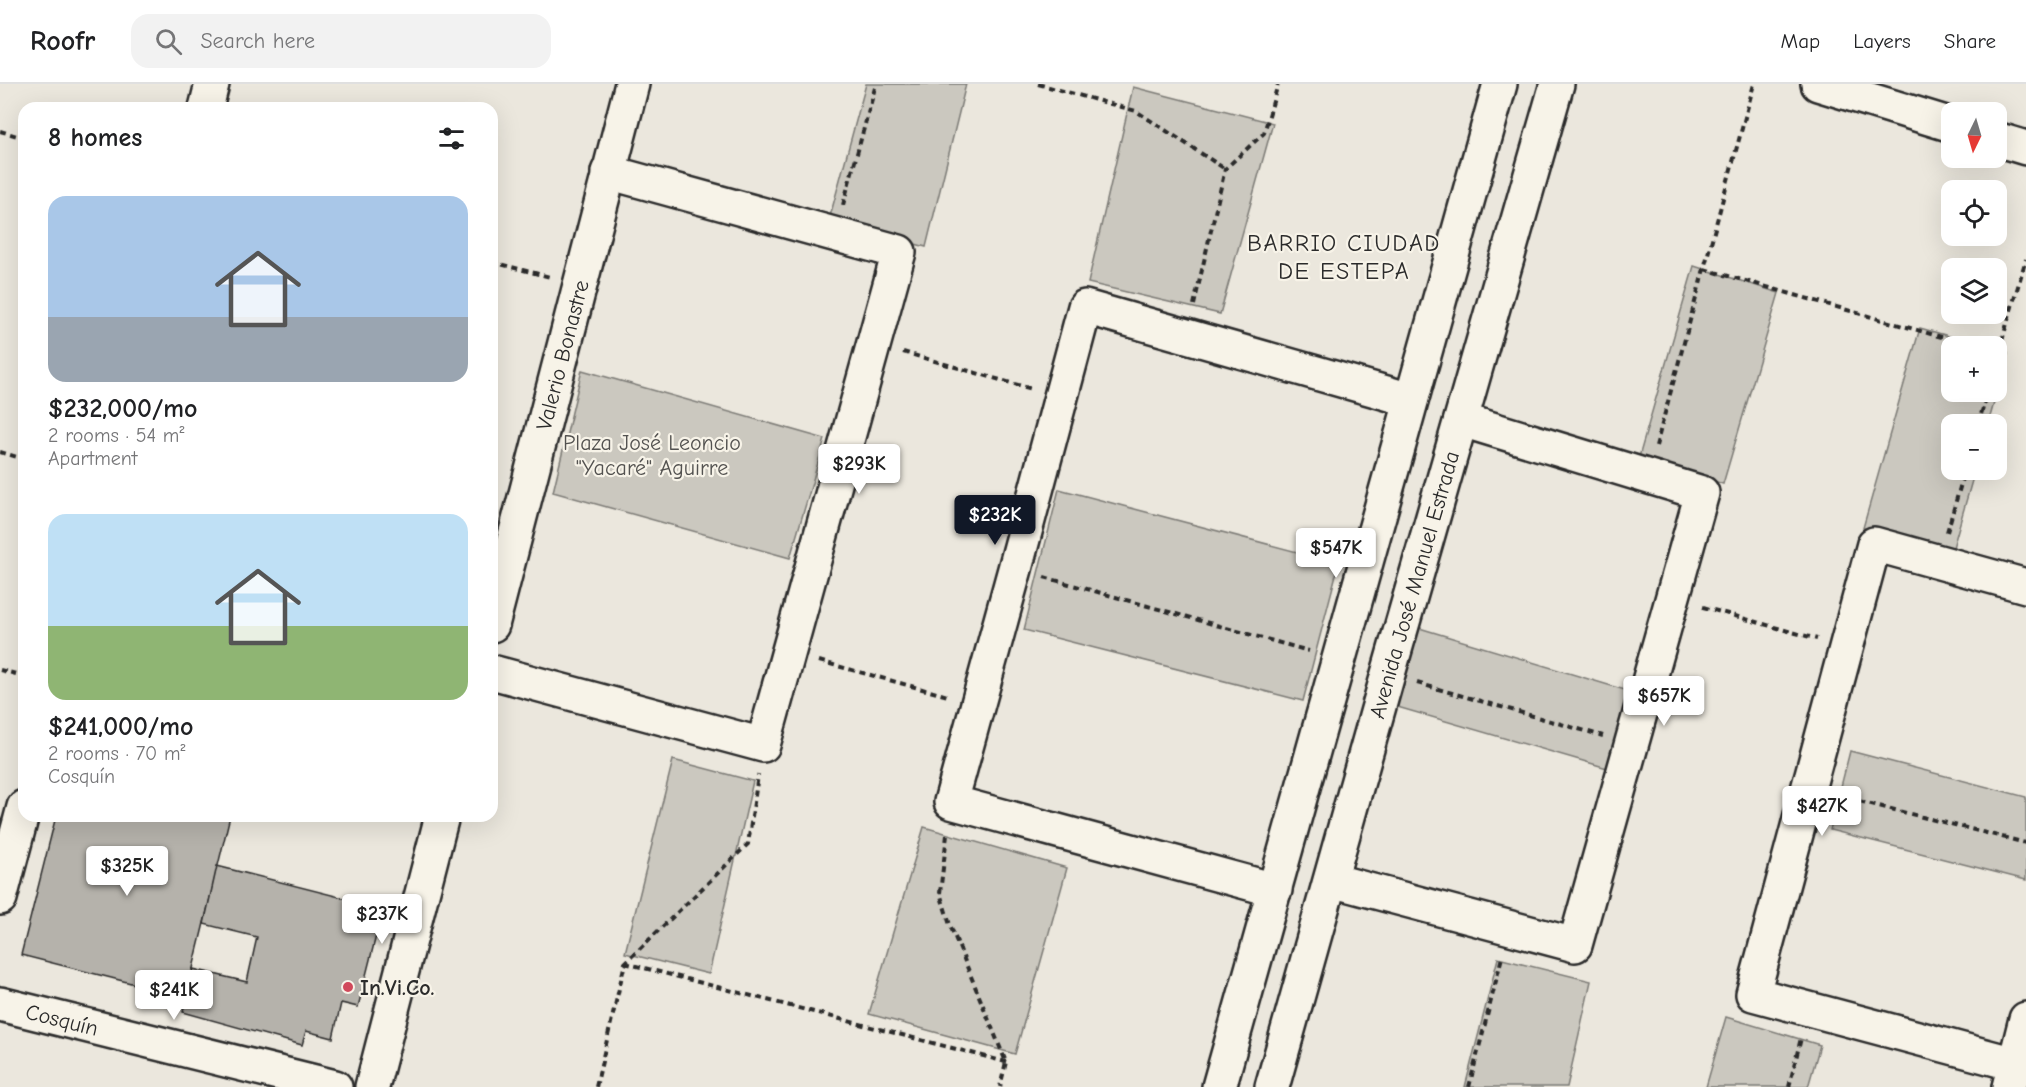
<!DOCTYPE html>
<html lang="en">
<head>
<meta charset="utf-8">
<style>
	body { margin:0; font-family:"Comic Neue",sans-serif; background:#f2f2f2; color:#202124; height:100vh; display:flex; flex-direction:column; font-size:22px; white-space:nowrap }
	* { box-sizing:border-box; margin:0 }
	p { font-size:20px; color:#757577 }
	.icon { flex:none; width:33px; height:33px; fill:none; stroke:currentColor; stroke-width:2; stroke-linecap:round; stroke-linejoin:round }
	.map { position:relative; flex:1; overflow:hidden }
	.panel { position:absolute; left:18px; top:18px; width:480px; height:720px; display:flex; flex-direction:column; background:#fff; border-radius:18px; box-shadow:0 6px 24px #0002 }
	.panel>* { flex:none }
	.needle { width:39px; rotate:185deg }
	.tools { position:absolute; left:1941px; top:18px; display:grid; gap:12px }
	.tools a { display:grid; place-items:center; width:66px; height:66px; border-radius:12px; background:#fff; box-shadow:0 6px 24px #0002; font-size:30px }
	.price { position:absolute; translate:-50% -51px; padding:0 14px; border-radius:6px; background:#fff; color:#222; font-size:20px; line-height:39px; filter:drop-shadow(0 2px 3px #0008) }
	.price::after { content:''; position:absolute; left:50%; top:36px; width:18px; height:14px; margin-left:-9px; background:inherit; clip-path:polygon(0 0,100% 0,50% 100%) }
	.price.active { background:#111827; color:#fff }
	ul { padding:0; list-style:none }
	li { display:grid; align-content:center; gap:12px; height:318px; padding:0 30px }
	li span { display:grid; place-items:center; height:186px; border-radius:18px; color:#555 }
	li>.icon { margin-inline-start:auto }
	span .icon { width:108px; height:108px; fill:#fffc; stroke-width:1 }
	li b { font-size:26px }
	h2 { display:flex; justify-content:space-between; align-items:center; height:72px; padding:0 30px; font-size:26px }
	header { display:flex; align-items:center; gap:36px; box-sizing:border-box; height:84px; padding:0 30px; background:#fff; border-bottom:2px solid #e0e0e0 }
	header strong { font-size:28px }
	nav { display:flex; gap:33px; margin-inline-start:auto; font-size:21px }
	.search { width:420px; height:54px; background:#f2f2f2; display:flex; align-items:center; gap:15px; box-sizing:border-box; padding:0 21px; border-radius:18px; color:#757577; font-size:22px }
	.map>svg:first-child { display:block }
	.green { fill:#cbc8bf; stroke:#7b7a75; stroke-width:1.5 }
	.building { fill:#b5b2ab; stroke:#2b2b2b; stroke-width:1.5 }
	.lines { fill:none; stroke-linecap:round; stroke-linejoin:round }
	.minor-casing { stroke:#2b2b2b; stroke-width:38 }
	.tertiary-casing { stroke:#2b2b2b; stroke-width:38 }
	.secondary-casing { stroke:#2b2b2b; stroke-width:38 }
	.path { stroke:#2b2b2b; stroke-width:4; stroke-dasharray:6 4.5; stroke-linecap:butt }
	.minor { stroke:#f7f3e8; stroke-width:33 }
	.tertiary { stroke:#f7f3e8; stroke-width:33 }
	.secondary { stroke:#f7f3e8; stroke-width:33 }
	.poi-dot { fill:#d1495b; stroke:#f7f3e8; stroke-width:2 }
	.labels { text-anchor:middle; stroke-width:4.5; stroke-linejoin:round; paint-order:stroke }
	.street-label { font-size:22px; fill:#2b2b2b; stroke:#f7f3e8 }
	.park-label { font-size:22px; fill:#535250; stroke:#f7f3e8 }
	.poi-label { font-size:22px; font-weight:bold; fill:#2b2b2b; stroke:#f7f3e8; text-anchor:start }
	.neighbourhood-label { font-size:24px; letter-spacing:1.5px; fill:#2b2b2b; stroke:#f7f3e8 }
</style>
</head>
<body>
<header>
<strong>Roofr</strong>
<div class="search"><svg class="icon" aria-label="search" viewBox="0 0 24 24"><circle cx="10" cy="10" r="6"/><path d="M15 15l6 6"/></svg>Search here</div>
<nav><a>Map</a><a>Layers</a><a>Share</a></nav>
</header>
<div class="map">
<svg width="2026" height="1003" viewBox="0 0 2026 1003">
	<rect width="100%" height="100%" fill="#ebe7dd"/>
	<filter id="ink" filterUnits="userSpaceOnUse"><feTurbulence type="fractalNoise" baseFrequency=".0167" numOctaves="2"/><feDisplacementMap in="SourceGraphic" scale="12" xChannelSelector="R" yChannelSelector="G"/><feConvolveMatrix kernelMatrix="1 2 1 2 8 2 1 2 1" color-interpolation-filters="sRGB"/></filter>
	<g filter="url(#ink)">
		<g class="green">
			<path d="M866,0h100l-40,163 -97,-27z"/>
			<path d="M1133,3l140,36 -53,191 -132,-31z"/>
			<path d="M1694,182l85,27 -56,191 -84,-27z"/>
			<path d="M1920,244l65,18h-33v46h44l1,-42 11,3 -20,71h-36v46h23l-23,81 -89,-23z"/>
			<path d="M582,286l243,69 -35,119 -237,-66z"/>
			<path d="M1059,405l280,74 -36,138 -279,-71z"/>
			<path d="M1416,543l219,66 -21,77 -220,-64z"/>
			<path d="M1850,667l176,46v83l-196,-50z"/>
			<path d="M673,676l80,21 -44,193 -84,-21z"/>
			<path d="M924,743l143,41 -52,186 -146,-40z"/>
			<path d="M1498,874l93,23 -24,106h-102z"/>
			<path d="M1726,933l94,28 -12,42h-102z"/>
		</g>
		<g class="building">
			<path d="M56,732h174l-44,181 -165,-42z"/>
			<path d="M217,782l166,42 -25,99 -17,-4 -8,35 -27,-7 -4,14 -119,-33 10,-43 54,13 10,-45 -53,-13z"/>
		</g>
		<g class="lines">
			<defs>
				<g id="minor">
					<path d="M206,24l6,-24"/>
					<path d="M2026,502l-152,-42 -121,450 273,73"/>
					<path id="s1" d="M492,541l140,-541"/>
					<path d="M492,588l271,73 136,-493 -291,-80"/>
					<path d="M1331,796l244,65 127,-452 -240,-73"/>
					<path d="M1275,806l-324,-88 64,-233 70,-262 326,93"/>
					<path d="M0,814l24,-91"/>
					<path d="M372,1003l70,-271"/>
				</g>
				<g id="tertiary">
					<path d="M1818,0l134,41"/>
					<path d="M1996,55l30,9"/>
					<path id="s2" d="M0,920l335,83"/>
				</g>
				<g id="secondary">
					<path d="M1219,1003l281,-1003"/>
					<path id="s3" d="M1272,1003l116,-413 169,-590"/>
					<path d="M2009,1003l17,-68"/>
				</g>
			</defs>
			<use href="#minor" class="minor-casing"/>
			<use href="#tertiary" class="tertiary-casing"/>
			<use href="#secondary" class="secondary-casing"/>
			<g class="path">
				<path d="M1038,0l98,27 89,58"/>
				<path d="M0,47l24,7"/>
				<path d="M843,121l33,-121"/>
				<path d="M492,178l58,15"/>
				<path d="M1704,185l269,77"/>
				<path d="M1194,221l31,-136 39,-36 14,-49"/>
				<path d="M903,268l129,37"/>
				<path d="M1996,277l30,-102"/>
				<path d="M1978,340l10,-32"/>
				<path d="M1656,362l98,-362"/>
				<path d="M0,368l24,7"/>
				<path d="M1947,448l18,-62"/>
				<path d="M1044,493l265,74"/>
				<path d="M1703,523l114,32"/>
				<path d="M819,577l129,35"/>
				<path d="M0,586l24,6"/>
				<path d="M1417,599l186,53"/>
				<path d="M1839,712l187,47"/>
				<path d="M947,751l-7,58 10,32 56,137 -6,25"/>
				<path d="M625,879l381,99"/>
				<path d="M596,1003l29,-124 123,-119 10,-69"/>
				<path d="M1469,1003l33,-130"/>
				<path d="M1789,1003l12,-49"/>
			</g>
			<use href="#minor" class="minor"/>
			<use href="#tertiary" class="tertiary"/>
			<use href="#secondary" class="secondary"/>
		</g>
	</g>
	<circle class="poi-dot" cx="348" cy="903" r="6"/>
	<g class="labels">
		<g class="street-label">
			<text dy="8" stroke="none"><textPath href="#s1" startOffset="279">Valerio Bonastre</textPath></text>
			<text dy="8" stroke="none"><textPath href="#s3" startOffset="522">Avenida José Manuel Estrada</textPath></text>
			<text dy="8" stroke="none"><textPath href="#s2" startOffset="64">Cosquín</textPath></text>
		</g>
		<g class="park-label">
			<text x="652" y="366">Plaza José Leoncio<tspan x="652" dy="25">"Yacaré" Aguirre</tspan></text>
		</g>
		<g class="poi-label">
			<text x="360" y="911">In.Vi.Co.</text>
		</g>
		<g class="neighbourhood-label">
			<text x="1344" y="167">BARRIO CIUDAD<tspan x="1344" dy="28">DE ESTEPA</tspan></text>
		</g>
	</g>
</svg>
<div class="tools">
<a><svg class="needle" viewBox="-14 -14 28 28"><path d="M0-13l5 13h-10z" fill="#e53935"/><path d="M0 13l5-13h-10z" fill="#757577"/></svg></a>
<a><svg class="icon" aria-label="locate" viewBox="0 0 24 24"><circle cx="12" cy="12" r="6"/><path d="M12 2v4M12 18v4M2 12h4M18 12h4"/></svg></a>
<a><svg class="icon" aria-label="layers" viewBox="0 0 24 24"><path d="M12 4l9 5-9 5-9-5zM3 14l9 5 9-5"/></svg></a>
<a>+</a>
<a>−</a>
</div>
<b class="price" style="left:859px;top:411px">$293K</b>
<b class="price active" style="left:995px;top:462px">$232K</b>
<b class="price" style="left:1336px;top:495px">$547K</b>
<b class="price" style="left:1664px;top:643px">$657K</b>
<b class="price" style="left:1822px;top:753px">$427K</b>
<b class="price" style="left:127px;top:813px">$325K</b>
<b class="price" style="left:382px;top:861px">$237K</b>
<b class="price" style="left:174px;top:937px">$241K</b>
<section class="panel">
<h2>8 homes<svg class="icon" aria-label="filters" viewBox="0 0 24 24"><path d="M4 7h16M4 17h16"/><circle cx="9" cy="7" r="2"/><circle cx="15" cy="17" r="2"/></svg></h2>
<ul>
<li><span style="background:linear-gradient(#a9c7e8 65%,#9aa5b1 0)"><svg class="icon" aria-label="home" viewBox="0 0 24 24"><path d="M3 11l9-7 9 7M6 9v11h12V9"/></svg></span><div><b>$232,000/mo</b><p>2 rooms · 54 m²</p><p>Apartment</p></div></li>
<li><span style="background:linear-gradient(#bfe0f5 60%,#8fb573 0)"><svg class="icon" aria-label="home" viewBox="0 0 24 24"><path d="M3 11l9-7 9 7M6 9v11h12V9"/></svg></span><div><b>$241,000/mo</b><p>2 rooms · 70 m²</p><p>Cosquín</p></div></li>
</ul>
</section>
</div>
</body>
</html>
